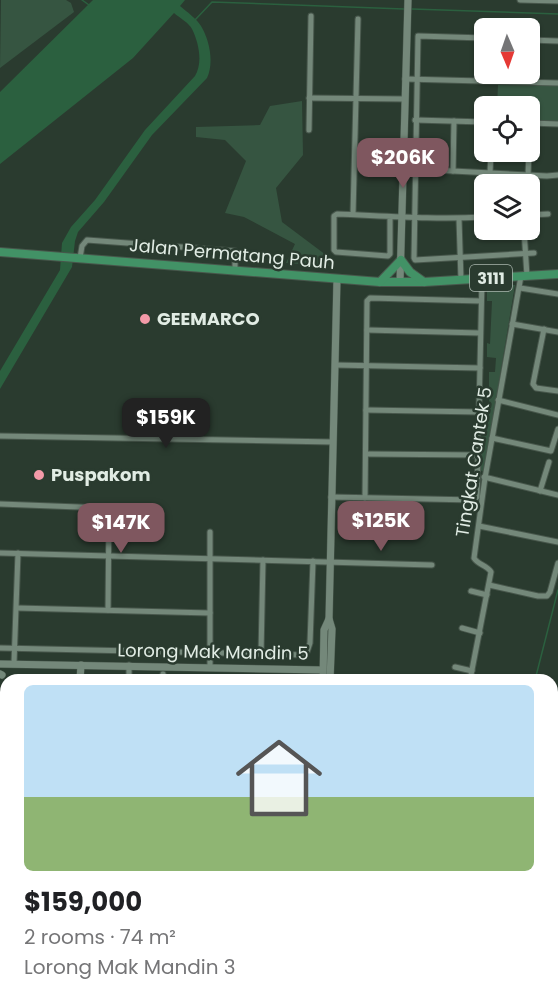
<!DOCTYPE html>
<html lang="en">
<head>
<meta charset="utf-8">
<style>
	body { margin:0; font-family:Poppins,sans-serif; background:#f6f6f6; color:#202124; height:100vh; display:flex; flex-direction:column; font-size:22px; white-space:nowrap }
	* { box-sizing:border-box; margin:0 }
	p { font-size:20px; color:#757577 }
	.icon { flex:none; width:33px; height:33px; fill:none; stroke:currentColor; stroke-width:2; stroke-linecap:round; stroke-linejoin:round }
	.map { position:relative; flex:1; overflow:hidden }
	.panel { position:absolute; left:0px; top:674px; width:558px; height:332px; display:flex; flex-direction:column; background:#fff; border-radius:18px 18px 0 0; box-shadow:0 2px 4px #0004 }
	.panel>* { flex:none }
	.needle { width:39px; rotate:178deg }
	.tools { position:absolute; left:474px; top:18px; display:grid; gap:12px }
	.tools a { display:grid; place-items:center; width:66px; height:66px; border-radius:9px; background:#fff; box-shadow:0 2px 4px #0004; font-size:30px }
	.price { position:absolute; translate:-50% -51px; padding:0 14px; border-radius:12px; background:#7f575f; color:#fff; font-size:20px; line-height:39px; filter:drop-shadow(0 2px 3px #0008) }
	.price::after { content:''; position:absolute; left:50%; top:36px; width:18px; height:14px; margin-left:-9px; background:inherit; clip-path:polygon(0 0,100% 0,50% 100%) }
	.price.active { background:#222; color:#fff }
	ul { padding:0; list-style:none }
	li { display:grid; align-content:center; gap:12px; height:318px; padding:0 24px }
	li span { display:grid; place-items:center; height:186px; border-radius:9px; color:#555 }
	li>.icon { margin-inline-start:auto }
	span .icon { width:108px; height:108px; fill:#fffc; stroke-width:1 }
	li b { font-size:26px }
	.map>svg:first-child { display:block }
	.green { fill:#365541 }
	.water { fill:#2b603f }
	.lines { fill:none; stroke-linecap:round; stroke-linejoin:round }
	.stream { stroke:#2b603f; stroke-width:1.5 }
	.river { stroke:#2b603f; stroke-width:8 }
	.minor-casing { stroke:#48574c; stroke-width:7 }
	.tertiary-casing { stroke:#48574c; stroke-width:8 }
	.primary-casing { stroke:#48574c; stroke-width:10 }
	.minor { stroke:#74887a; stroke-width:5 }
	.tertiary { stroke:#74887a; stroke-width:7 }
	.primary { stroke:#429266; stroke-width:8 }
	.poi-dot { fill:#f39aa8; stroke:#2a3b2f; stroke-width:2 }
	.labels { text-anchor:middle; stroke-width:5; stroke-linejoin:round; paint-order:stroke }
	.shield { fill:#2a3b2f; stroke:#aab7ae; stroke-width:1.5 }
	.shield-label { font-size:16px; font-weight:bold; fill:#e1ece4 }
	.street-label { font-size:18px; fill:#e1ece4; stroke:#2a3b2f }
	.poi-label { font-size:18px; font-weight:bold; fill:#e1ece4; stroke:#2a3b2f; text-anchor:start }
</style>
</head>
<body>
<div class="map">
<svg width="558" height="1004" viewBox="0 0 558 1004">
	<rect width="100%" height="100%" fill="#2a3b2f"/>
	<g class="green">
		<path d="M1,0h65l5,3 3,9 -74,56z"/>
		<path d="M498,85l60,1v35l-28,-1v-14h-33z"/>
		<path d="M302,101l1,54 -27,33 6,34 44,33 4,11 -44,-3 9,-19 -51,-27 -19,-4 21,-52 -21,-21 -29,-3v-10l64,-2 10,-19z"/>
		<path d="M490,284l25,1 -31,187 -4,-2 3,-60 6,-1v-37h6l1,-14 -9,-1v-14l3,1 2,-43h-5v-12z"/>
		<path d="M6,912v87h43l3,5h-52v-90z"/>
	</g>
	<path class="water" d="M93,0h92l-5,6c7,6 17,13 21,20 9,15 13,37 6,52l-55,57 -48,67 -26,30 -3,9 -3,26 -72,122v-18l60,-101 2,-27 9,-16 24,-27 50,-70 50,-54c8,-13 4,-33 -3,-47 -3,-6 -12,-11 -18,-16l-41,45 -133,106v-72z"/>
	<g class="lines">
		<g class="stream">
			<path d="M82,0l7,5"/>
			<path d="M412,9l146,5"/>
			<path d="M195,20l17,-18 192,7"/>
			<path d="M535,680l23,-90"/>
			<path d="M329,1004v-5"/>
		</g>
		<g class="river">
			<path d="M0,909l6,-8"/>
			<path d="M205,999l3,5"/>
		</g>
		<defs>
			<g id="minor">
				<path d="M520,0l38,1"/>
				<path d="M484,38l-66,-2 -4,222 1,2 119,-7"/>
				<path d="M530,40l28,1"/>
				<path d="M405,79l153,4"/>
				<path d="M309,98l96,1"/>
				<path d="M415,120l69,2"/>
				<path d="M530,123l28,1"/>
				<path d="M309,130l2,-114"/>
				<path d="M415,169l132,7 11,-1"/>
				<path d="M453,171l1,-50"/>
				<path d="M490,173l1,-21"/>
				<path d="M528,175l1,-23"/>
				<path d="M353,214l5,-195"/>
				<path d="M530,215l18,-1"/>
				<path d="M390,217v37l-2,2 -52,-4 -2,-2v-34l3,-2c49,2 98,6 147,3"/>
				<path d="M459,219l2,61"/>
				<path d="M524,230l3,46"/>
				<path d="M80,258l2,-12 5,-6 148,11v20"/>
				<path d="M520,288l38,6"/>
				<path d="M512,324l46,8"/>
				<path d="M544,329l-11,55 3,4 22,3"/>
				<path d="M367,330l113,3"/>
				<path d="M335,365l145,3"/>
				<path d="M498,400l60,15"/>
				<path d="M366,410l113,2"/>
				<path d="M0,436l333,6"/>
				<path d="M492,438l59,13 7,-22"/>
				<path d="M366,454l112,1"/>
				<path d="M484,477l74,18"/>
				<path d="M540,491l9,-29"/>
				<path d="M331,497l143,3 3,-3 5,-218"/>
				<path d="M365,498l2,-197 3,-3 111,3"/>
				<path d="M0,504l105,4 4,3 -1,99"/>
				<path d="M479,526l79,16"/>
				<path d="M0,553l432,12"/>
				<path d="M489,585l49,11h9l3,-4 8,-29"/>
				<path d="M471,591l16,4"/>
				<path d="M17,608l193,5"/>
				<path d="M462,628l18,5"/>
				<path d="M0,648l306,7 4,-12 3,-82"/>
				<path d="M261,654l2,-94"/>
				<path d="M14,663l4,-110"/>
				<path d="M210,667v-135"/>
				<path d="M455,667l17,4"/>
				<path d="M163,674v6"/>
				<path d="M129,680v-15"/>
				<path d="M470,680l21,-108c-4,-7 -13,-7 -17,-14l11,-80 36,-202"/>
				<path d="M552,850l6,1"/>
				<path d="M552,910l6,-24"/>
				<path d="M552,934l6,2"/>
				<path d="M552,979l6,1"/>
				<path d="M391,999l21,5"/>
				<path d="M340,1004l1,-5"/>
				<path d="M457,1004l1,-5"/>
			</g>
			<g id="tertiary">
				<path d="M400,282l8,-282"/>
				<path d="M329,619l3,10 -2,51"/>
				<path d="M0,664l322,6"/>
				<path d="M0,674l2,1"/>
				<path d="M80,680l1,-15"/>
				<path d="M323,680l1,-50 5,-11 8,-340"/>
				<path d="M176,999v5"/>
				<path d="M315,1004v-5"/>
				<path d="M321,1004l1,-5"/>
			</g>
			<g id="primary">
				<path d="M0,252l380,30h44l134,-8"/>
				<path d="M380,282l21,-22 9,12 14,10"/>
			</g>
		</defs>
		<use href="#minor" class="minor-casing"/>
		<use href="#tertiary" class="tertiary-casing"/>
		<use href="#primary" class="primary-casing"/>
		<use href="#minor" class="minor"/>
		<use href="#tertiary" class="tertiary"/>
		<use href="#primary" class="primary"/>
	</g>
	<g class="poi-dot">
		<circle cx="145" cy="319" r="6"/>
		<circle cx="39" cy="475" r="6"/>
	</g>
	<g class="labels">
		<rect class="shield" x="470" y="265" width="42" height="26" rx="4.5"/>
		<g class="shield-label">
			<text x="491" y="284">3111</text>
		</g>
		<g class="street-label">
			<text transform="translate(232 254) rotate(5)" y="6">Jalan Permatang Pauh</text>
			<text transform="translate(474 462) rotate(-81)" y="6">Tingkat Cantek 5</text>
			<text transform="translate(213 652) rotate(1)" y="6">Lorong Mak Mandin 5</text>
		</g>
		<g class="poi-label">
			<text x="157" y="325">GEEMARCO</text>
			<text x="51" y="481">Puspakom</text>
		</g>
	</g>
</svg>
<div class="tools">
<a><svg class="needle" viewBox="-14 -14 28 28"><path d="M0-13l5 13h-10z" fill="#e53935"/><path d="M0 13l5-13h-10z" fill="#757577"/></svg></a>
<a><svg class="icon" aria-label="locate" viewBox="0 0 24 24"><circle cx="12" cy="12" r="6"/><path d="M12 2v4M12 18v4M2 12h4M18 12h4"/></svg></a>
<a><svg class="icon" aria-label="layers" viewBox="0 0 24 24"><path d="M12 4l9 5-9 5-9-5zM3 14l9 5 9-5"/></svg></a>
</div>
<b class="price" style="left:403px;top:189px">$206K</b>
<b class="price active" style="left:166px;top:449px">$159K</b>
<b class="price" style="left:381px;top:552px">$125K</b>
<b class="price" style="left:121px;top:554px">$147K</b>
<section class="panel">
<ul>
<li><span style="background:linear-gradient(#bfe0f5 60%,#8fb573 0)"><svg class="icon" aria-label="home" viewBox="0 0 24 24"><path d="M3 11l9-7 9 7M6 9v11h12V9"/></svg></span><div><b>$159,000</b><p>2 rooms · 74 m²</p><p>Lorong Mak Mandin 3</p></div></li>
</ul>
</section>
</div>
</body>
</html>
